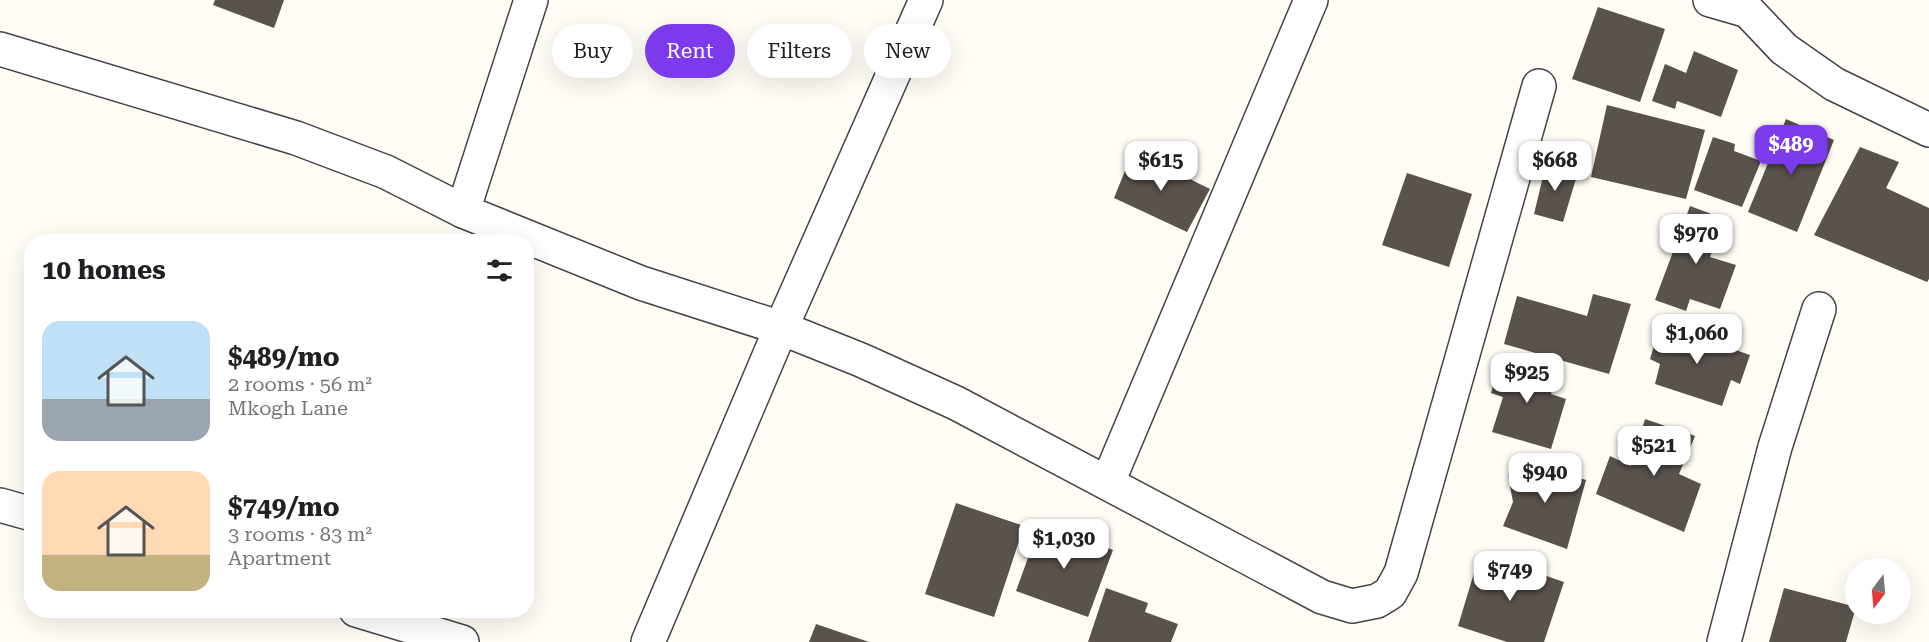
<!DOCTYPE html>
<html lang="en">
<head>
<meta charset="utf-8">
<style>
	body { margin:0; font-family:"Roboto Serif",serif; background:#f6f6f6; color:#202124; height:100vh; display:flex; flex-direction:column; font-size:22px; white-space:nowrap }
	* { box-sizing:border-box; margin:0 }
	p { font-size:20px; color:#757577 }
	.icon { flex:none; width:33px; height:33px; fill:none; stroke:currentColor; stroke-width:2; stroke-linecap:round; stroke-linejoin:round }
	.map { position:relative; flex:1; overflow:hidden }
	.panel { position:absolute; left:24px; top:234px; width:510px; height:384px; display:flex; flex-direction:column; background:#fff; border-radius:24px; box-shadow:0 6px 24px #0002 }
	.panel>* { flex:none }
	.hud { position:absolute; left:552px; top:24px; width:570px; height:54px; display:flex; gap:12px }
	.needle { width:39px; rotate:196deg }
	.fabs { position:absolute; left:1845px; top:558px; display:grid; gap:12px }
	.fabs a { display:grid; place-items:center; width:66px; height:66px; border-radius:50%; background:#fff; box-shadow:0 6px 24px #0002; font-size:30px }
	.price { position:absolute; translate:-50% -51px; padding:0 14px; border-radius:12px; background:#fff; color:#222; font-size:20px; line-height:39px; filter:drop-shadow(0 2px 3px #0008) }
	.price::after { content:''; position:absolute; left:50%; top:36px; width:18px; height:14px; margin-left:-9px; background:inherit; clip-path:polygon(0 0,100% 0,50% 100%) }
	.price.selected { background:#7c3aed; color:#fff }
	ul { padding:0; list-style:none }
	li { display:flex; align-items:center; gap:18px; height:150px; padding:0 18px }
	li span { display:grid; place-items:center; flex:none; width:168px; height:120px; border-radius:18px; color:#555 }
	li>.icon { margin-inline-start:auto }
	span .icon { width:72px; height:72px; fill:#fffc; stroke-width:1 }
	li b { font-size:26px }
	h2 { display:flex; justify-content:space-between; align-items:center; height:72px; padding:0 18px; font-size:26px }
	.chip { padding:0 21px; border-radius:27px; background:#fff; box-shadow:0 6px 24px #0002; font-size:21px; line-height:54px }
	.chip.selected { background:#7c3aed; color:#fff }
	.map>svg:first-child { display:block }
	.building { fill:#5a524d }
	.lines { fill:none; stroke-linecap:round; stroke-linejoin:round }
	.minor-casing { stroke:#444; stroke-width:36 }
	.minor { stroke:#fff; stroke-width:33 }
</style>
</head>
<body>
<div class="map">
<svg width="1929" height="642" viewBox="0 0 1929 642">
	<rect width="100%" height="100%" fill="#fffdf5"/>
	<g class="building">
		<path d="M215,0h69l-10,28 -61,-23z"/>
		<path d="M1598,7l67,22 -25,73 -68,-23z"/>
		<path d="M1694,51l44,19 -17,47 -44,-16 -2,8 -23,-8 13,-37 21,9z"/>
		<path d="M1607,105l98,25 -19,69 -95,-22z"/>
		<path d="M1786,119l48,21 -37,92 -49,-20z"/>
		<path d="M1713,137l22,7 -1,7 27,10 -19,46 -48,-17z"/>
		<path d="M1860,147l39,15 -13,26 43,20v71l-2,3 -113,-47z"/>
		<path d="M1133,151l77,38 -23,43 -73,-34z"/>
		<path d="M1547,160l31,12 -15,50 -29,-8z"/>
		<path d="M1407,173l65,21 -23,73 -67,-22z"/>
		<path d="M1690,206l35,13 -15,38 26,8 -16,44 -30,-10 -4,12 -31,-11z"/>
		<path d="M1593,294l38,10 -22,70 -105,-30 13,-48 70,20z"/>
		<path d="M1661,324l89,31 -10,29 -9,-4 -9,26 -67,-22 5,-20 -10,-5z"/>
		<path d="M1501,358l55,16 -5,20 15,5 -15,50 -59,-17 11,-35 -12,-4z"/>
		<path d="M1645,419l50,17 -16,38 22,10 -17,48 -88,-38 14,-38 21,10z"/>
		<path d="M1524,462l62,18 -19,69 -64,-23 10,-24 -5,-27 10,4z"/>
		<path d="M956,503l68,23 -30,91 -69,-23z"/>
		<path d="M1041,522l72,28 -25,67 -72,-26z"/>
		<path d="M1480,553l84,29 -20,60h-37l-49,-16z"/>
		<path d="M1106,588l42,15 -3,9 33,12 -7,18h-83z"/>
		<path d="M1784,588l72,19 -10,35h-77z"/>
		<path d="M816,624l53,18h-60z"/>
	</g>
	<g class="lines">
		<defs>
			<g id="minor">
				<path d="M1710,0l38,11 36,38 50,35 95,46"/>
				<path d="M0,49l296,89 90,34 77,39 178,72 140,45 80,32 95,43 366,194 30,9 25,-5 13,-8 11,-20 138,-487"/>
				<path d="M463,211l68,-211"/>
				<path d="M1108,482l203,-482"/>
				<path d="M0,505l32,9"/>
				<path d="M356,610l106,32"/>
				<path d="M648,642l133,-314 145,-328"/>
				<path d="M1724,642l51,-195 44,-138"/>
			</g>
		</defs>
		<use href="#minor" class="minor-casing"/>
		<use href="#minor" class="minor"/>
	</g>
</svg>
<div class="fabs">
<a><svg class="needle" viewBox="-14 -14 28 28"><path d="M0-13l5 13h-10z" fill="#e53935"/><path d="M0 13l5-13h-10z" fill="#757577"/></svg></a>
</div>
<b class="price selected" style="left:1791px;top:176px">$489</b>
<b class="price" style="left:1161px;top:192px">$615</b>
<b class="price" style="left:1555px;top:192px">$668</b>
<b class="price" style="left:1696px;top:265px">$970</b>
<b class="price" style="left:1697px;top:365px">$1,060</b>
<b class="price" style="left:1527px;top:404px">$925</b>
<b class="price" style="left:1654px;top:477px">$521</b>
<b class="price" style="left:1545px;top:504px">$940</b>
<b class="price" style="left:1064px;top:570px">$1,030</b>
<b class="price" style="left:1510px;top:602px">$749</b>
<div class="hud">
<a class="chip">Buy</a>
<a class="chip selected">Rent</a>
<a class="chip">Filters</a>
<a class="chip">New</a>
</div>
<section class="panel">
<h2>10 homes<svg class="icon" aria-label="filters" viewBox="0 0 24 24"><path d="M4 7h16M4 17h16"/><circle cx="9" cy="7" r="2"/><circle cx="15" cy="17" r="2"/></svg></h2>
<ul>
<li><span style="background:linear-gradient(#bfe0f5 65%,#9aa5b1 0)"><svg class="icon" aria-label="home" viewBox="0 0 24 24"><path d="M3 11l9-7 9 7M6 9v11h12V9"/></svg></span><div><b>$489/mo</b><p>2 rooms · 56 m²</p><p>Mkogh Lane</p></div></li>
<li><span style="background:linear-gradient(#ffd9b3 70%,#c2b280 0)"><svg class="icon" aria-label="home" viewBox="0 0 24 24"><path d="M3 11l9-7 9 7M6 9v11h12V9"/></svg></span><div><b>$749/mo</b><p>3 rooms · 83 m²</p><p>Apartment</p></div></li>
</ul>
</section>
</div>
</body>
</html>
